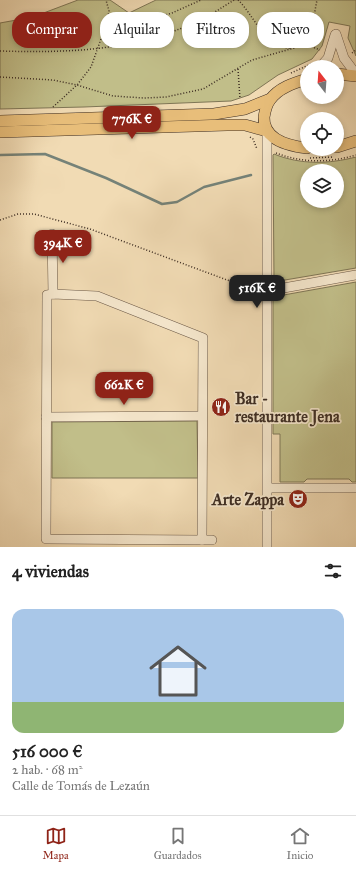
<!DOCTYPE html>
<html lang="es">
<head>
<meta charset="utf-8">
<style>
	body { margin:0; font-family:"IM FELL Great Primer",serif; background:#f6f6f6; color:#222; height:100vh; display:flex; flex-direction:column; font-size:15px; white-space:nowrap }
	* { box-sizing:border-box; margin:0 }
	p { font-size:13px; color:#767676 }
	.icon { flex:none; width:22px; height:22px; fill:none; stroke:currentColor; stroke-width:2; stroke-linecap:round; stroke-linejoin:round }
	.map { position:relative; height:547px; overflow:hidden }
	.details { display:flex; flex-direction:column; background:#fff; flex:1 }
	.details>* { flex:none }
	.top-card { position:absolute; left:12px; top:12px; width:332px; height:36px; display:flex; gap:8px }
	.needle { width:26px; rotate:343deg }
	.controls { position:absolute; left:300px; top:60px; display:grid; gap:8px }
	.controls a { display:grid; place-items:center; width:44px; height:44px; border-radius:50%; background:#fff; box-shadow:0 2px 6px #0003; font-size:20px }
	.price { position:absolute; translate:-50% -34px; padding:0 9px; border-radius:8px; background:#8f2418; color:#fff; font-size:13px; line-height:26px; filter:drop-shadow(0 1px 2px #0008) }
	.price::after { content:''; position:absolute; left:50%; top:24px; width:12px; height:9px; margin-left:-6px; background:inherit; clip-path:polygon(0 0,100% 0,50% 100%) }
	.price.current { background:#222; color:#fff }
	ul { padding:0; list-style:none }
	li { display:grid; align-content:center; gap:8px; height:212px; padding:0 12px }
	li+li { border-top:1px solid #e0e0e0 }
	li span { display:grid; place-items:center; height:124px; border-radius:12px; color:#555 }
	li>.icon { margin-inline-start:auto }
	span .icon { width:72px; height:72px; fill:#fffc; stroke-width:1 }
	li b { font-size:17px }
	h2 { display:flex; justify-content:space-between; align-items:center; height:48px; padding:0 12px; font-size:17px }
	.pill { padding:0 14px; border-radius:16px; background:#fff; box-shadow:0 2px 6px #0003; font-size:14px; line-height:36px }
	.pill.current { background:#8f2418; color:#fff }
	.menu { display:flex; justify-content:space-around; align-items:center; height:56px; border-top:1px solid #e0e0e0; background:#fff; font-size:11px; color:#767676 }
	.menu a { display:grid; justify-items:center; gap:2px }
	.menu .current { color:#8f2418 }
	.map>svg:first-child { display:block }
	.green { fill:#c1be89; stroke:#7f7656; fill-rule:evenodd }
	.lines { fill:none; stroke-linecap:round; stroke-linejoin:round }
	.stream { stroke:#758278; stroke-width:2.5 }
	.minor-casing { stroke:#6a5847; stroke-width:10 }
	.major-casing { stroke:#3d2d23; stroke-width:12 }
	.path { stroke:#3d2d23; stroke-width:1.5; stroke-dasharray:1 2; stroke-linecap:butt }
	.minor { stroke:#f6e8ce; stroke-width:9 }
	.major { stroke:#e8be7a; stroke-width:11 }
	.labels { text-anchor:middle; stroke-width:3.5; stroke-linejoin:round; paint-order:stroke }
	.poi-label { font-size:16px; font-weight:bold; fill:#3d2d23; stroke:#f6e8ce; text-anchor:start }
</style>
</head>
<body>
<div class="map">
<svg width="356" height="547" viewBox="0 0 356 547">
	<rect width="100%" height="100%" fill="#f1dbb4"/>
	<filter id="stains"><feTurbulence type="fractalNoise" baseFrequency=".005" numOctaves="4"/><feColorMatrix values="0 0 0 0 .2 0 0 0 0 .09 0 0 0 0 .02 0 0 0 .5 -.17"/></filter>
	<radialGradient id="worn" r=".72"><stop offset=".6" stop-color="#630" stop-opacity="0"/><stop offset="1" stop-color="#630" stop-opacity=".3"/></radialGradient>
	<g class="green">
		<path d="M78,0h32l19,13 27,-13h200v56l-8,-18 2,-12 -21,-4 -7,24 -10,13 -34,16 -29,20 -18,6 -147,6 -84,2v-86l33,-6z"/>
		<path d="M274,154c27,11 55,10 82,3v111l-77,13 -5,-1 -1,-125zM307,171h30v30h-30z"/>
		<path d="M356,282v200h-4l-3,-3h-42l-3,3h-24v-48h-7v-135l5,-3z"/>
		<path d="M197,421l1,57h-146v-56z"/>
	</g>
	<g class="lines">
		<path class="stream" d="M0,155l45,-1 61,24 56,26 15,-2 27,-15 47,-12"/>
		<defs>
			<g id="minor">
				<path d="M336,34l8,24 12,16"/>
				<path d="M320,67l8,-9 7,-23"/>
				<path d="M267,131v416"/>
				<path d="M52,234l1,60"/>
				<path d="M267,291l89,-16"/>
				<path d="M53,294l44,2 106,42 -1,202 -156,-1 1,-244z"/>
				<path d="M46,417l156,-1"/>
				<path d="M268,488h88"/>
				<path d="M202,540h10"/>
			</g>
			<g id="major">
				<path d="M337,74l19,2"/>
				<path d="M307,79c-13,4 -29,9 -37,21 -4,5 -5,11 -6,17 -1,23 25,29 43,31"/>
				<path d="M0,121l214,-7 31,-5 25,-10"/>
				<path d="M0,132l227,-7h18l22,6"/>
				<path d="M337,147l19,-6"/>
			</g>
		</defs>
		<use href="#minor" class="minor-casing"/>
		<use href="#major" class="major-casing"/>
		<g class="path">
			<path d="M238,0c16,15 27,48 52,48"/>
			<path d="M103,34l69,-21 29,-13"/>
			<path d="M303,43l17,7"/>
			<path d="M0,51c68,2 131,0 194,-28 14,-6 27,-15 40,-23"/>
			<path d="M352,53l4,-3"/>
			<path d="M238,69l2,30"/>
			<path d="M291,73l20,-9"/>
			<path d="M0,77l53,3 24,5 36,11 31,2 22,-1 37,-8 49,-29 42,-12 9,-5 11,-27 3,-16"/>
			<path d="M53,107l24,-22 14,-18 16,-45 2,-11 -3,-11"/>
			<path d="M250,137l3,2 4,10"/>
			<path d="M276,153c26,10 53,10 80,2"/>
			<path d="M310,158l24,-1"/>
			<path d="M0,220l18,-6h16l56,15 137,51 23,7h7"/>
		</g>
		<use href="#minor" class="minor"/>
		<use href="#major" class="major"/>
	</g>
	<defs>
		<symbol id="restaurant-disc" viewBox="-11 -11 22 22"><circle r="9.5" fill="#8f2418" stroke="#f6e8ce"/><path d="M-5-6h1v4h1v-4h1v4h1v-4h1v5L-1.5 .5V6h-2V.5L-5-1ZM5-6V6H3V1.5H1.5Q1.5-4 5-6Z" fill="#fff"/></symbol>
		<symbol id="theatre-disc" viewBox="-11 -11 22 22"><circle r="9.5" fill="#8f2418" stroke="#f6e8ce"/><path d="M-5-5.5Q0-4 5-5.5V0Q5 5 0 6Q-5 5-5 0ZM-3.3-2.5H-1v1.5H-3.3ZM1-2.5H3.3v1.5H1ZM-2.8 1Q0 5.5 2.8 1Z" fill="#fff"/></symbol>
	</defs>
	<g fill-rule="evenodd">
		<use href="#restaurant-disc" x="210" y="396" width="22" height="22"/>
		<use href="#theatre-disc" x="287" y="488" width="22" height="22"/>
	</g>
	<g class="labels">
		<g class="poi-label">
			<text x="235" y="404">Bar -<tspan x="235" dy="18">restaurante Jena</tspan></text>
			<text x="284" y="505" text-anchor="end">Arte Zappa</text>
		</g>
	</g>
	<rect width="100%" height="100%" filter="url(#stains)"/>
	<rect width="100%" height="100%" fill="url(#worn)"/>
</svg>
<div class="controls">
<a><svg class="needle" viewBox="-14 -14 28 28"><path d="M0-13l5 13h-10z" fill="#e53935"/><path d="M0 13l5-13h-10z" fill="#767676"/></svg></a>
<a><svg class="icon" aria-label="locate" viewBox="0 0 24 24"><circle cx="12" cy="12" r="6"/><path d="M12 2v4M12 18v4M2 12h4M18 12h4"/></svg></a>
<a><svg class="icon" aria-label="layers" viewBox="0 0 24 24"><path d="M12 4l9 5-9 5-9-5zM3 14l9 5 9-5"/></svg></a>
</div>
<b class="price" style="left:132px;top:140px">776K €</b>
<b class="price" style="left:63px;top:264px">394K €</b>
<b class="price current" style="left:257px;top:309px">516K €</b>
<b class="price" style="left:124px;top:406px">662K €</b>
<div class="top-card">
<a class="pill current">Comprar</a>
<a class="pill">Alquilar</a>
<a class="pill">Filtros</a>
<a class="pill">Nuevo</a>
</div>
</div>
<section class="details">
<h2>4 viviendas<svg class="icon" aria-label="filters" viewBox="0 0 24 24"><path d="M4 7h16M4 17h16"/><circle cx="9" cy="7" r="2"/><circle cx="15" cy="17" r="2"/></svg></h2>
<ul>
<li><span style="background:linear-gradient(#a9c7e8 75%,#8fb573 0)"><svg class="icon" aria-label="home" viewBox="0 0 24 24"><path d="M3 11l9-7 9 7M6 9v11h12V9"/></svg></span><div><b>516 000 €</b><p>2 hab. · 68 m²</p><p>Calle de Tomás de Lezaún</p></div></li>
</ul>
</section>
<nav class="menu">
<a class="current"><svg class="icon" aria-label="map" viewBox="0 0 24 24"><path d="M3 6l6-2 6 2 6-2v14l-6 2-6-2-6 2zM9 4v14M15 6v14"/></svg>Mapa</a>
<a><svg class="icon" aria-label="saved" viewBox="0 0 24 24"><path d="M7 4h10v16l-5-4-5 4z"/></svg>Guardados</a>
<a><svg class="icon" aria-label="home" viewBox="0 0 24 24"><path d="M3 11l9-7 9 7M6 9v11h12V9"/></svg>Inicio</a>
</nav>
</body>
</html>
